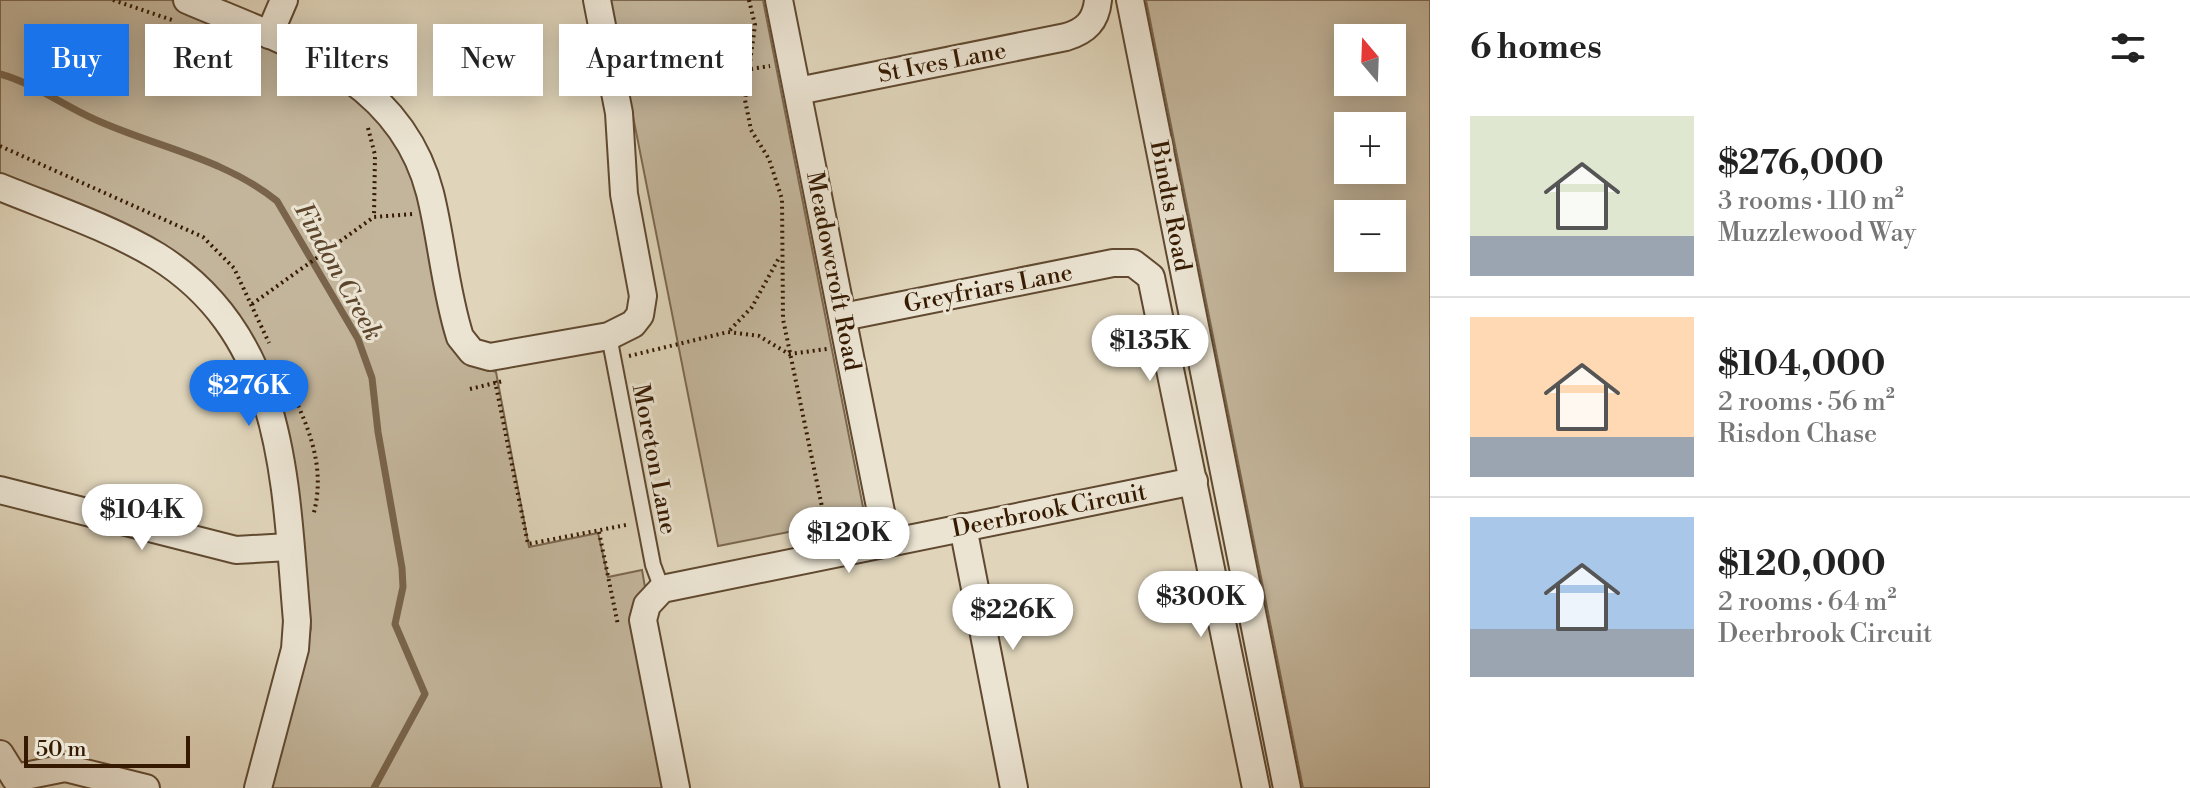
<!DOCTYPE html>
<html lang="en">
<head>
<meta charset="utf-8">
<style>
	body { margin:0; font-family:"Libre Bodoni",serif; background:#f6f6f6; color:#222; height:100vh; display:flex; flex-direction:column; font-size:30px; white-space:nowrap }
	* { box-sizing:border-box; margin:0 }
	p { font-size:26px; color:#767676 }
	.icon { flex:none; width:44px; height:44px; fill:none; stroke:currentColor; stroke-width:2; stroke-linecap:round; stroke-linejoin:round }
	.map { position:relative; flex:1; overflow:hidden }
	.sheet { display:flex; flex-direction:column; background:#fff; width:760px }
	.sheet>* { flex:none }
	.top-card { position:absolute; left:24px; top:24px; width:760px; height:72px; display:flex; gap:16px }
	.needle { width:52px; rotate:341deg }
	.controls { position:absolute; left:1334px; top:24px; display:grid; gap:16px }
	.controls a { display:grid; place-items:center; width:72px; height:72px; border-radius:0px; background:#fff; box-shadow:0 4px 20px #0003; font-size:40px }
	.scale { position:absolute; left:24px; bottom:20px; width:166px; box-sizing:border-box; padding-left:8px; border:4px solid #351a01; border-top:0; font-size:22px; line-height:28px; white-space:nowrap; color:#351a01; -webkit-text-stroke:6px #ebe4d3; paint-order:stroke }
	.price { position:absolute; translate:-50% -68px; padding:0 18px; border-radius:28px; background:#fff; color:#222; font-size:26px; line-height:52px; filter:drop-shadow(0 2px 4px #0008) }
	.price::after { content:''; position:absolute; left:50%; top:48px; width:24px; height:18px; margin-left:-12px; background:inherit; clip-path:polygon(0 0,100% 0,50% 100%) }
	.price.active { background:#1a73e8; color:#fff }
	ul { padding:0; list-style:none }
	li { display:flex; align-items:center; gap:24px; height:200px; padding:0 40px }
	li+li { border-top:2px solid #e0e0e0 }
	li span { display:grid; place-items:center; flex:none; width:224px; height:160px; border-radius:0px; color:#555 }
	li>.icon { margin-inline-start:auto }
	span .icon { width:96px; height:96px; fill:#fffc; stroke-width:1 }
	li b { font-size:34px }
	h2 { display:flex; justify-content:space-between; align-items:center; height:96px; padding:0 40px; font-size:34px }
	.tag { padding:0 28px; border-radius:0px; background:#fff; box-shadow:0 4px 20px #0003; font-size:28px; line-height:72px }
	.tag.active { background:#1a73e8; color:#fff }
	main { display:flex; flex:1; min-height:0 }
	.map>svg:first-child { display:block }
	.green { fill:#c3b59b; stroke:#7c684e; stroke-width:2; fill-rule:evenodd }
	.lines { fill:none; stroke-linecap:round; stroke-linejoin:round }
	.stream { stroke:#79644b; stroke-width:7 }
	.service-casing { stroke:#604930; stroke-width:18 }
	.minor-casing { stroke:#604930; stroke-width:30 }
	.path { stroke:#351a01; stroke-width:4; stroke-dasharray:2 4; stroke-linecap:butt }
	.service { stroke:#ebe4d3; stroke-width:14 }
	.minor { stroke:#ebe4d3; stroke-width:26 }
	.labels { text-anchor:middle; stroke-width:6; stroke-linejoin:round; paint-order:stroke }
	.street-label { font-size:24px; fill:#351a01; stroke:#ebe4d3 }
	.water-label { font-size:26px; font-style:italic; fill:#5d452c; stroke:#ebe4d3 }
</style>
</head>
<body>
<main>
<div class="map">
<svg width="1430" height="788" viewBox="0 0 1430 788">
	<rect width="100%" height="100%" fill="#e0d5bb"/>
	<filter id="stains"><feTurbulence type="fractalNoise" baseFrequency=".0025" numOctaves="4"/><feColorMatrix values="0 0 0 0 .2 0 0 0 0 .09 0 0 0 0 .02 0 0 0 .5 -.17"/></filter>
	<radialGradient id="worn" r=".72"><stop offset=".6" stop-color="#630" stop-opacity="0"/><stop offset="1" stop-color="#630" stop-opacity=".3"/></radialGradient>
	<g class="green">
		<path d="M0,0h171l60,23 124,64 43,58 19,38 48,177 31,12 33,175 69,-14 10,44 34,-7 3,17 -14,26 2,17 32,158h-394l40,-160 -26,-208 -70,-128 -215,-115z"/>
		<path d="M610,0h153l100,507 -8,12 -137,27z"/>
		<path d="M1146,0h284v788h-127zM1392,38v44h-44v-44zM1392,126v44h-44v-44zM1392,214v44h-44v-44z"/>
	</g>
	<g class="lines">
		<path class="stream" d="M0,74c33,9 63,31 94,45 61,28 130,39 183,82l81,138 14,39 6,54 24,136 1,19 -8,37 30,70 -51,94"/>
		<defs>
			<path id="service" d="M609,336l44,229 9,24"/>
			<g id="minor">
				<path d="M187,0c98,42 213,75 243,193 12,48 15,97 30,144l12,15 18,5 119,-21 24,-12 7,-9 3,-19 -19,-102 -5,-81 -22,-113"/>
				<path d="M779,0l108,542"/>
				<path d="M1130,0l157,788"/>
				<path d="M269,35l15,-35"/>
				<path d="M798,91l268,-54c20,-6 30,-16 32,-37"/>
				<path d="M0,187c51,21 109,40 157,69 130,81 128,229 140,365l-2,28 -37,139"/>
				<path d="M843,317l270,-54h20l18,14 105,511"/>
				<path d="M0,490l236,60 53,-3"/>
				<path d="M963,527l51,261"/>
				<path d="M0,754l15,24 50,-10 81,20"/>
				<path d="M676,788l-33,-168 4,-15 15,-16 532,-108"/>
			</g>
		</defs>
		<use href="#service" class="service-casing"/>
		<use href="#minor" class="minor-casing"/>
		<g class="path">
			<path d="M113,0l62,21"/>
			<path d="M749,0l6,25 -10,75 6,30 18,29 13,40 1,120 44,212"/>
			<path d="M751,69l19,-3"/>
			<path d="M368,128l7,27 -1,62"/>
			<path d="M0,146l203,91 31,31 35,75"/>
			<path d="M252,304l122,-87 39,-3"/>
			<path d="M730,330l22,-23 28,-51"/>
			<path d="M629,356l99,-24 31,4 30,18 38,-5"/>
			<path d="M283,373c22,47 45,90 30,143"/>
			<path d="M495,381l33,163 98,-19"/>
			<path d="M470,389l33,-8"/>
			<path d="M599,532l19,93"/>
		</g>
		<use href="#service" class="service"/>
		<use href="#minor" class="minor"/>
	</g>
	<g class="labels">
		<g class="street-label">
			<text transform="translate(942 62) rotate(-11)" y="8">St Ives Lane</text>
			<text transform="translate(1171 206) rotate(79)" y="8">Bindts Road</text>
			<text transform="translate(834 271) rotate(79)" y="8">Meadowcroft Road</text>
			<text transform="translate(988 288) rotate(-11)" y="8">Greyfriars Lane</text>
			<text transform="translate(655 459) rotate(79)" y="8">Moreton Lane</text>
			<text transform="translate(1049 510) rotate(-11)" y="8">Deerbrook Circuit</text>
		</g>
		<g class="water-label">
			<text transform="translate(339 271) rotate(61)" y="9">Findon Creek</text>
		</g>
	</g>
	<rect width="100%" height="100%" filter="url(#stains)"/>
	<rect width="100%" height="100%" fill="url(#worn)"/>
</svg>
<div class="controls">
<a><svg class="needle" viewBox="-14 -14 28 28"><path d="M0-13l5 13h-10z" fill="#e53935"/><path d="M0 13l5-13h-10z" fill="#767676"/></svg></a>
<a>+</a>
<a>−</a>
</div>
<div class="scale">50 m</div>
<b class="price" style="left:1150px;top:383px">$135K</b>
<b class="price active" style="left:249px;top:428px">$276K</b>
<b class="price" style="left:142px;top:552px">$104K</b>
<b class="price" style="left:849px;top:575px">$120K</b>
<b class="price" style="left:1201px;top:639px">$300K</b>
<b class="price" style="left:1013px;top:652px">$226K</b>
<div class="top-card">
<a class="tag active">Buy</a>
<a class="tag">Rent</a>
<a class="tag">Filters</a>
<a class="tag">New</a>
<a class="tag">Apartment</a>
</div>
</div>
<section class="sheet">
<h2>6 homes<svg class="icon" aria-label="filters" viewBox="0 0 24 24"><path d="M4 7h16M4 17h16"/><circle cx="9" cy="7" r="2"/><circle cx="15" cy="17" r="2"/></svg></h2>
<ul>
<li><span style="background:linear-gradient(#dfe7d0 75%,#9aa5b1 0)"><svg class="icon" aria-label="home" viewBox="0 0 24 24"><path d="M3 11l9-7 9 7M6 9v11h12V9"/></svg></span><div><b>$276,000</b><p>3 rooms · 110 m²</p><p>Muzzlewood Way</p></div></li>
<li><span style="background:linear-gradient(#ffd9b3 75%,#9aa5b1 0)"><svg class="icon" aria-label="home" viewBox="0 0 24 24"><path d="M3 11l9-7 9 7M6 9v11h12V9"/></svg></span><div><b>$104,000</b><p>2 rooms · 56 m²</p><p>Risdon Chase</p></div></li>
<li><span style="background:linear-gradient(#a9c7e8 70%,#9aa5b1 0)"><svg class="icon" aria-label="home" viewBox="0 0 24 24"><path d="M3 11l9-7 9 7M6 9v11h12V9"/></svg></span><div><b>$120,000</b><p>2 rooms · 64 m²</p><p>Deerbrook Circuit</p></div></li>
</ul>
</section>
</main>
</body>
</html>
